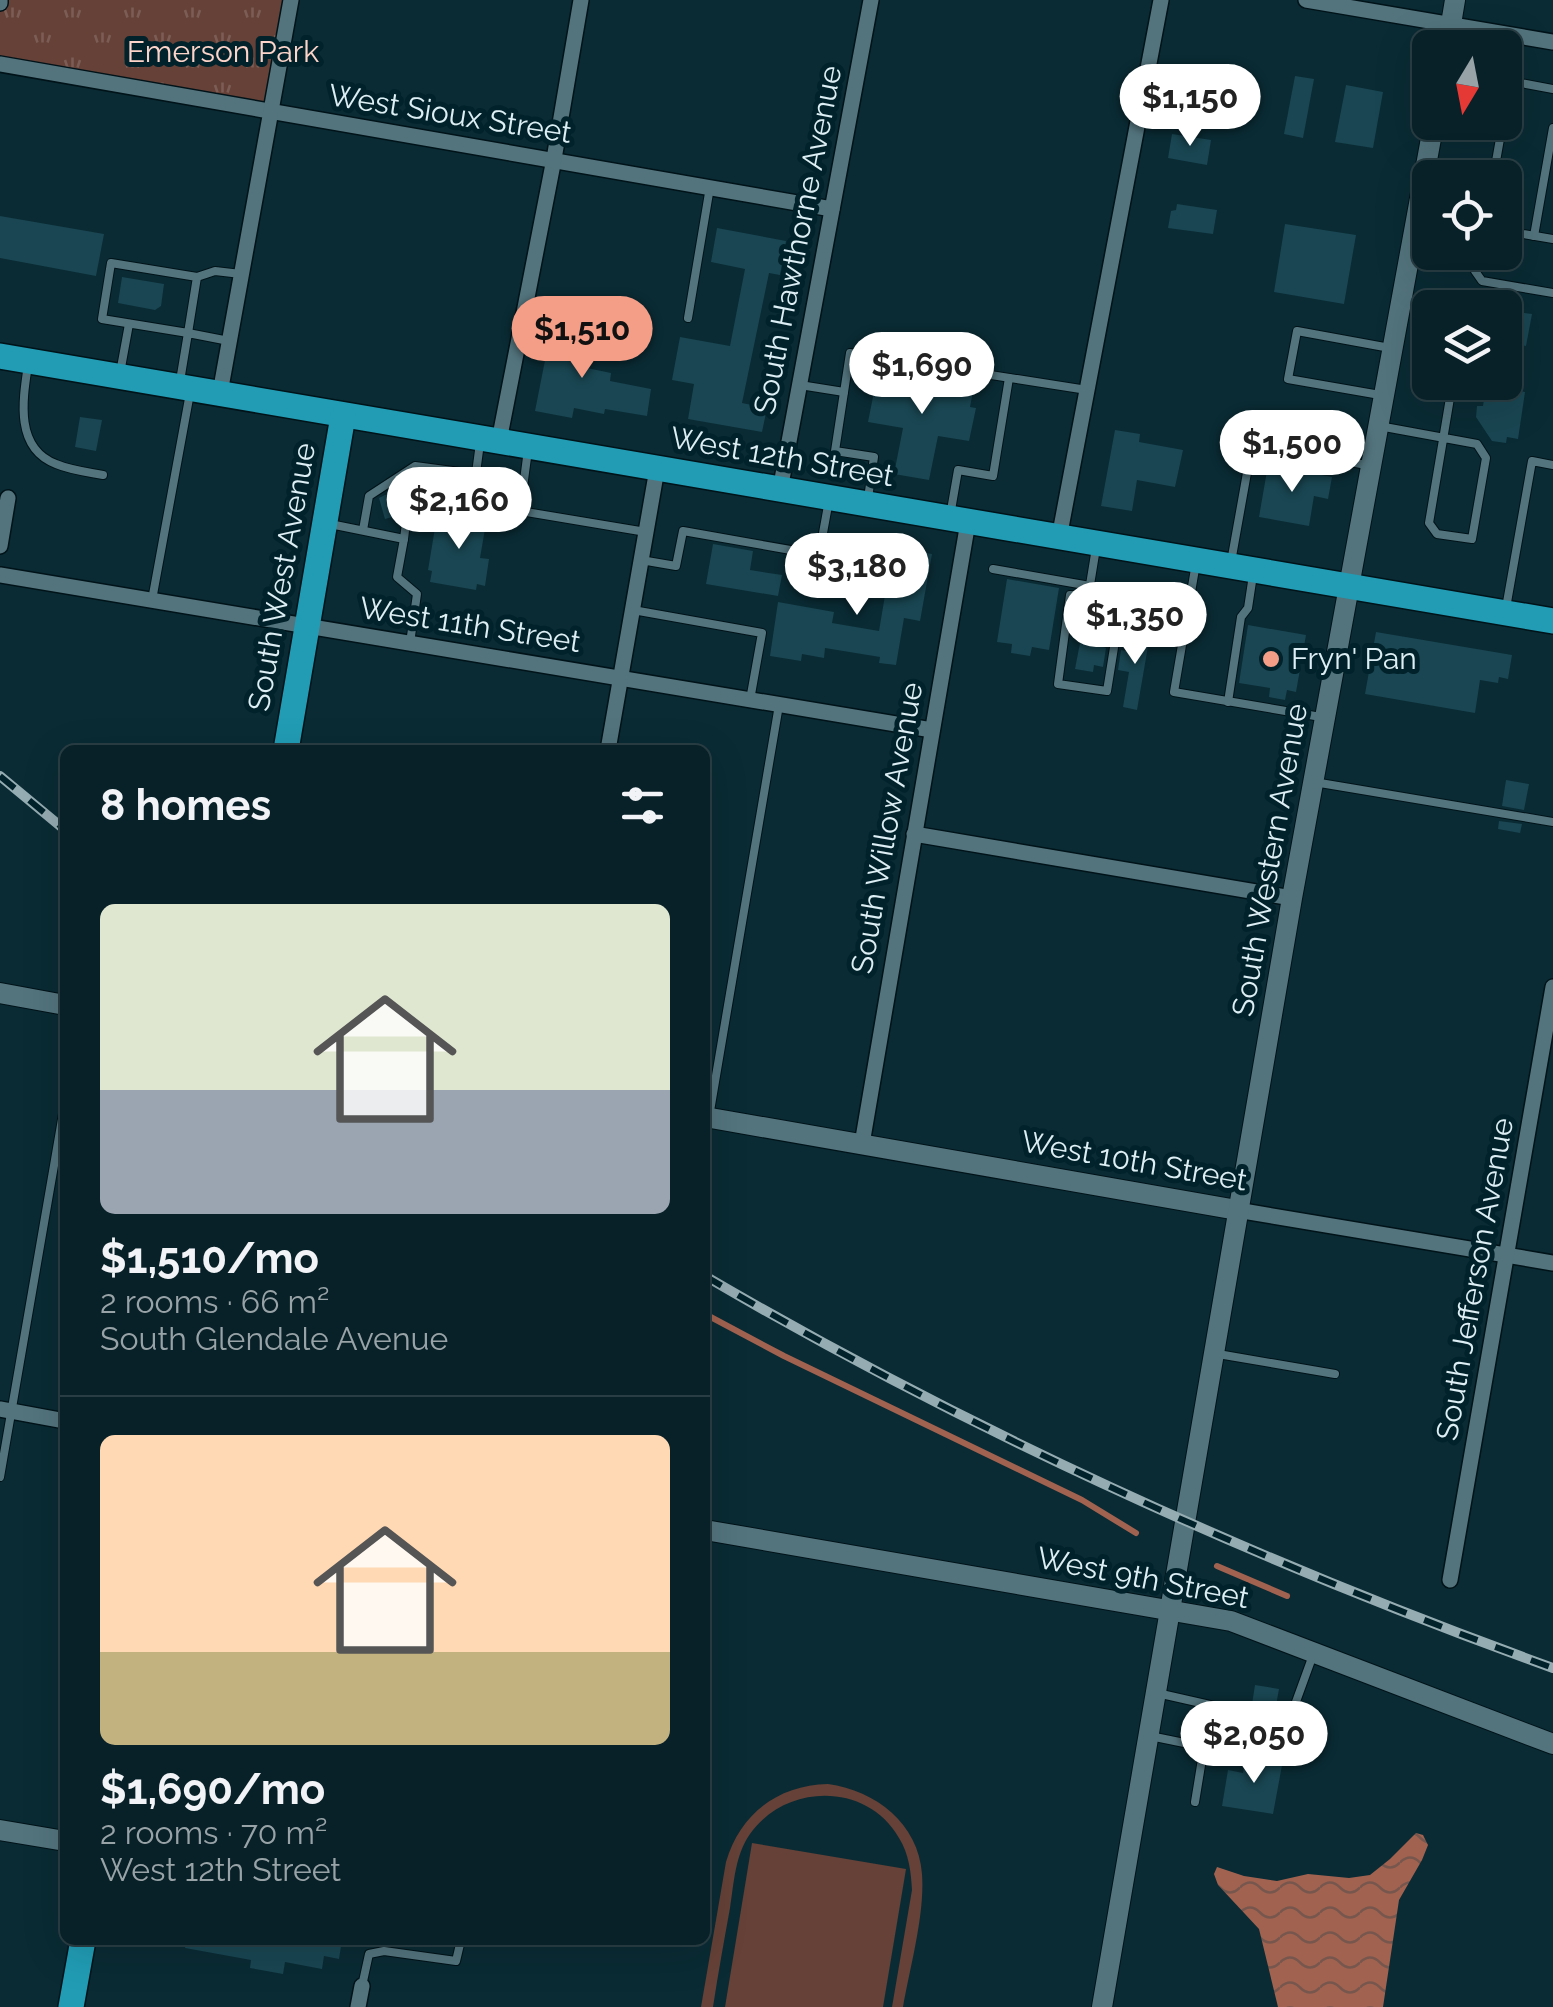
<!DOCTYPE html>
<html lang="en">
<head>
<meta charset="utf-8">
<style>
	body { margin:0; font-family:Raleway,sans-serif; background:#11282f; color:#f1f3f6; height:100vh; display:flex; flex-direction:column; font-size:38px; white-space:nowrap }
	* { box-sizing:border-box; margin:0 }
	p { font-size:32px; color:#98a3a7 }
	.icon { flex:none; width:55px; height:55px; fill:none; stroke:currentColor; stroke-width:2; stroke-linecap:round; stroke-linejoin:round }
	.map { position:relative; flex:1; overflow:hidden }
	.sheet { position:absolute; left:60px; top:745px; width:650px; height:1200px; display:flex; flex-direction:column; background:#082027; border-radius:15px; box-shadow:0 10px 40px #0002,0 0 0 2px #293e44 }
	.sheet>* { flex:none }
	.needle { width:65px; rotate:190deg }
	.controls { position:absolute; left:1412px; top:30px; display:grid; gap:20px }
	.controls a { display:grid; place-items:center; width:110px; height:110px; border-radius:15px; background:#082027; box-shadow:0 10px 40px #0002,0 0 0 2px #293e44; font-size:50px }
	.price { position:absolute; translate:-50% -85px; padding:0 22px; border-radius:35px; background:#fff; color:#222; font-size:32px; line-height:65px; filter:drop-shadow(0 2px 5px #0008) }
	.price::after { content:''; position:absolute; left:50%; top:60px; width:30px; height:22px; margin-left:-15px; background:inherit; clip-path:polygon(0 0,100% 0,50% 100%) }
	.price.on { background:#f49e87; color:#111 }
	ul { padding:0; list-style:none }
	li { display:grid; align-content:center; gap:20px; height:530px; padding:0 40px }
	li+li { border-top:2px solid #293e44 }
	li span { display:grid; place-items:center; height:310px; border-radius:15px; color:#555 }
	li>.icon { margin-inline-start:auto }
	span .icon { width:180px; height:180px; fill:#fffc; stroke-width:1 }
	li b { font-size:42px }
	h2 { display:flex; justify-content:space-between; align-items:center; height:120px; padding:0 40px; font-size:42px }
	.map>svg:first-child { display:block }
	.green { fill:#654137 }
	.park { fill:url(#park-tufts) }
	.water { fill:url(#water-waves) }
	.lines { fill:none; stroke-linecap:round; stroke-linejoin:round }
	.stream { stroke:#a26250; stroke-width:6 }
	.building { fill:#194652 }
	.service-casing { stroke:#001319; stroke-width:10 }
	.minor-casing { stroke:#001319; stroke-width:18 }
	.tertiary-casing { stroke:#001319; stroke-width:22 }
	.primary-casing { stroke:#001319; stroke-width:28 }
	.service { stroke:#53747d; stroke-width:8 }
	.minor { stroke:#53747d; stroke-width:15 }
	.tertiary { stroke:#53747d; stroke-width:20 }
	.primary { stroke:#219cb4; stroke-width:25 }
	.rail-casing { stroke:#95acb2; stroke-width:10 }
	.rail { stroke:#01222a; stroke-width:6; stroke-dasharray:19; stroke-linecap:butt }
	.poi-dot { fill:#f49e87; stroke:#01222a; stroke-width:4 }
	.labels { text-anchor:middle; stroke-width:10; stroke-linejoin:round; paint-order:stroke }
	.park-label { font-size:30px; fill:#fcd4c9; stroke:#01222a }
	.street-label { font-size:30px; fill:#ddeff4; stroke:#01222a }
	.poi-label { font-size:30px; fill:#ddeff4; stroke:#01222a; text-anchor:start }
</style>
</head>
<body>
<div class="map">
<svg width="1553" height="2007" viewBox="0 0 1553 2007">
	<defs>
		<pattern id="park-tufts" width="24" height="20" patternUnits="userSpaceOnUse" patternTransform="scale(2.5)"><rect width="24" height="20" fill="#654137"/><path d="M3 7l-1-3M5 7V3M7 7l1-3M15 17l-1-3M17 17v-4M19 17l1-3" fill="none" stroke="#7b5d55"/></pattern>
		<pattern id="water-waves" width="16" height="10" patternUnits="userSpaceOnUse" patternTransform="scale(2.5)"><rect width="16" height="10" fill="#a26250"/><path d="M0 5q4-4 8 0t8 0" fill="none" stroke="#77564d"/></pattern>
	</defs>
	<rect width="100%" height="100%" fill="#0a2b34"/>
	<g class="green">
		<path d="M828,1784c48,7 90,39 94,90 3,40 -12,93 -19,133h-11l20,-117c-1,-18 -3,-36 -13,-52 -32,-56 -113,-55 -149,-4 -15,21 -16,49 -20,74 -6,33 -12,66 -17,99h-12l25,-145c14,-48 52,-77 102,-78z"/>
		<path d="M752,1843l154,26 -23,138h-158z"/>
	</g>
	<path class="park" d="M0,0h291l-20,112 -271,-48z"/>
	<path class="water" d="M1416,1833l7,2 5,10 -6,15 -23,40 -16,107h-105l-19,-78 -41,-44 -4,-11 3,-7 27,9 33,5 31,-7 41,4 21,-3 20,-16z"/>
	<g class="lines">
		<g class="stream">
			<path d="M705,1314l79,42 298,144 54,33"/>
			<path d="M1217,1566l70,30"/>
		</g>
	</g>
	<g class="building">
		<path d="M1295,76l19,3 -11,59 -19,-4z"/>
		<path d="M1346,85l37,7 -10,56 -38,-6z"/>
		<path d="M1172,134l39,6 -4,25 -39,-7z"/>
		<path d="M1177,204l40,6 -4,24 -45,-6 3,-17 5,-1z"/>
		<path d="M0,216l104,18 -8,42 -96,-18z"/>
		<path d="M1285,224l71,11 -12,69 -70,-12z"/>
		<path d="M717,228l69,13 -6,34 -11,-2 -27,130 25,5 -5,24 -74,-13 6,-35 -22,-4 8,-43 50,9 15,-77 -34,-7z"/>
		<path d="M122,277l42,7 -3,22 -6,4 -37,-7z"/>
		<path d="M1510,311l22,3 -6,32 -21,-4z"/>
		<path d="M552,325l36,7 -6,35 29,6 -1,8 41,8 -4,27 -42,-7 -1,5 -30,-6 -2,10 -37,-7z"/>
		<path d="M878,372l45,9 1,-5 50,10 -4,21 6,1 -7,33 -31,-5 -9,44 -35,-6 9,-46 -35,-6z"/>
		<path d="M1486,386l39,6 -7,47 -11,-2 -1,6 -14,-2 -16,-24 1,-11h6z"/>
		<path d="M80,417l22,3 -6,31 -21,-4z"/>
		<path d="M1115,430l25,4 -1,8 44,8 -8,37 -38,-7 -5,31 -31,-5z"/>
		<path d="M1268,465l64,12 -4,22 -14,-3 -5,30 -50,-9z"/>
		<path d="M449,478l8,1 5,19 -77,21 -6,-21 6,-3 38,-10 4,5h5l5,-4v-5z"/>
		<path d="M466,513l21,4 -7,41 9,1 -4,27 -8,-2 -1,6 -46,-8 2,-11 -4,-1 8,-48z"/>
		<path d="M713,544l40,7 -3,19 32,5 -4,21 -72,-12z"/>
		<path d="M893,548l39,6 -12,67 -16,-3 -8,47 -17,-2 1,-6 -55,-9 -1,10 -22,-4 -1,7 -31,-5 8,-54 56,10 -2,11 47,8z"/>
		<path d="M1007,579l52,9 -10,62 -17,-3 -2,9 -19,-3 1,-9 -15,-2z"/>
		<path d="M1248,625l58,10 -10,57 -9,-2 -2,10 -16,-3 1,-9 -31,-5z"/>
		<path d="M1137,626l14,3 -14,81 -14,-3 6,-35 -11,-2 3,-20 11,2z"/>
		<path d="M1376,632l136,23 -4,24 -9,-2 -1,6 -18,-3 -5,33 -110,-19z"/>
		<path d="M1087,635l15,2 -2,9 6,2 -3,19 -9,-2 -1,7 -18,-3 5,-26 6,1z"/>
		<path d="M1506,780l23,4 -5,26 -22,-4z"/>
		<path d="M1499,821l23,3 -2,9 -22,-4z"/>
		<path d="M1255,1685l24,4 -10,55 -21,-4 2,-10h-2z"/>
		<path d="M1246,1755l29,6 8,-1 -10,54 -51,-8 6,-36 15,3z"/>
		<path d="M186,1940h156l-3,19 -15,-3 -2,13 -37,-7 -2,12 -33,-6 1,-8 -66,-12z"/>
	</g>
	<g class="lines">
		<defs>
			<g id="service">
				<path d="M1510,81l43,8"/>
				<path d="M1505,110l13,-73"/>
				<path d="M1493,178l10,-56"/>
				<path d="M1505,231l48,8"/>
				<path d="M1534,236l19,-108"/>
				<path d="M1479,252l-4,19 7,10 71,12"/>
				<path d="M111,263l86,14 -9,56 -86,-14z"/>
				<path d="M197,277l18,-6 26,3"/>
				<path d="M688,318l22,-131"/>
				<path d="M28,365c-5,33 -14,83 28,99 14,6 31,8 47,11"/>
				<path d="M120,373l9,-49"/>
				<path d="M180,381l8,-48 41,8"/>
				<path d="M800,385l44,7"/>
				<path d="M1380,395l-92,-16 9,-48 93,17"/>
				<path d="M1379,426l98,18 9,14 -14,81 -35,-5 -8,-11 23,-137"/>
				<path d="M427,468l3,15"/>
				<path d="M868,498l6,-41 -39,-6 15,-98 237,37"/>
				<path d="M472,503l174,29"/>
				<path d="M520,510l8,-60"/>
				<path d="M950,516l8,-46 35,6 16,-98"/>
				<path d="M330,524l74,15 -7,38 20,17 -7,49"/>
				<path d="M363,530l6,-34 46,-30 60,8"/>
				<path d="M404,539l2,-16 66,-20 8,-60"/>
				<path d="M641,560l35,6 7,-35 136,24 10,-55"/>
				<path d="M1231,562l21,-117 115,20"/>
				<path d="M1196,563l-22,129 147,25"/>
				<path d="M993,569l97,17"/>
				<path d="M1088,597l33,7 -14,87 -49,-7 12,-89 18,2 8,-49"/>
				<path d="M152,600l38,-207"/>
				<path d="M1506,608l26,-147 21,4"/>
				<path d="M633,610l129,23 -12,67"/>
				<path d="M1228,702l13,-85 7,-9 5,-33"/>
				<path d="M1314,782l239,40"/>
				<path d="M709,1117l70,-412"/>
				<path d="M1218,1354l117,20"/>
				<path d="M0,1477l65,-375"/>
				<path d="M1157,1693l75,17"/>
				<path d="M1150,1736l54,11 -9,55"/>
				<path d="M1204,1747l24,-4 49,11 36,-99"/>
				<path d="M362,1986l7,-32 15,-3 72,10 5,-21"/>
			</g>
			<g id="minor">
				<path d="M1306,0l247,42"/>
				<path d="M0,3v-3"/>
				<path d="M0,64l832,145"/>
				<path d="M220,393l71,-393"/>
				<path d="M499,441l55,-282 27,-159"/>
				<path d="M780,490l91,-490"/>
				<path d="M1059,538l102,-538"/>
				<path d="M0,546l8,-48"/>
				<path d="M0,575l932,155"/>
				<path d="M608,750l49,-281"/>
				<path d="M914,834l378,64"/>
				<path d="M862,1144l106,-622"/>
				<path d="M1237,1210l316,53"/>
				<path d="M0,1409l65,12"/>
				<path d="M1450,1580l103,-593"/>
				<path d="M358,2007l4,-21"/>
			</g>
			<g id="tertiary">
				<path d="M1447,48l8,-48"/>
				<path d="M0,993l65,12"/>
				<path d="M705,1117l532,93"/>
				<path d="M705,1530l526,91 322,123"/>
				<path d="M0,1830l65,11"/>
				<path d="M1102,2007l190,-1109 142,-776"/>
			</g>
			<g id="primary">
				<path d="M0,356l1553,265"/>
				<path d="M286,750l57,-334"/>
				<path d="M71,2007l12,-67"/>
			</g>
		</defs>
		<use href="#service" class="service-casing"/>
		<use href="#minor" class="minor-casing"/>
		<use href="#tertiary" class="tertiary-casing"/>
		<use href="#primary" class="primary-casing"/>
		<use href="#service" class="service"/>
		<use href="#minor" class="minor"/>
		<use href="#tertiary" class="tertiary"/>
		<use href="#primary" class="primary"/>
		<defs>
			<g id="rail">
				<path d="M0,776l65,54"/>
				<path d="M705,1276c270,158 554,286 848,392"/>
			</g>
		</defs>
		<use href="#rail" class="rail-casing"/>
		<use href="#rail" class="rail"/>
	</g>
	<circle class="poi-dot" cx="1271" cy="659" r="10"/>
	<g class="labels">
		<g class="park-label">
			<text x="223" y="62">Emerson Park</text>
		</g>
		<g class="street-label">
			<text transform="translate(450 114) rotate(9)" y="10">West Sioux Street</text>
			<text transform="translate(798 240) rotate(-79)" y="10">South Hawthorne Avenue</text>
			<text transform="translate(782 457) rotate(10)" y="10">West 12th Street</text>
			<text transform="translate(282 577) rotate(-80)" y="10">South West Avenue</text>
			<text transform="translate(470 625) rotate(9)" y="10">West 11th Street</text>
			<text transform="translate(887 828) rotate(-80)" y="10">South Willow Avenue</text>
			<text transform="translate(1270 860) rotate(-80)" y="10">South Western Avenue</text>
			<text transform="translate(1134 1161) rotate(10)" y="10">West 10th Street</text>
			<text transform="translate(1475 1279) rotate(-80)" y="10">South Jefferson Avenue</text>
			<text transform="translate(1143 1578) rotate(11)" y="10">West 9th Street</text>
		</g>
		<g class="poi-label">
			<text x="1291" y="669">Fryn' Pan</text>
		</g>
	</g>
</svg>
<div class="controls">
<a><svg class="needle" viewBox="-14 -14 28 28"><path d="M0-13l5 13h-10z" fill="#e53935"/><path d="M0 13l5-13h-10z" fill="#98a3a7"/></svg></a>
<a><svg class="icon" aria-label="locate" viewBox="0 0 24 24"><circle cx="12" cy="12" r="6"/><path d="M12 2v4M12 18v4M2 12h4M18 12h4"/></svg></a>
<a><svg class="icon" aria-label="layers" viewBox="0 0 24 24"><path d="M12 4l9 5-9 5-9-5zM3 14l9 5 9-5"/></svg></a>
</div>
<b class="price" style="left:1190px;top:149px">$1,150</b>
<b class="price on" style="left:582px;top:381px">$1,510</b>
<b class="price" style="left:922px;top:417px">$1,690</b>
<b class="price" style="left:1292px;top:495px">$1,500</b>
<b class="price" style="left:459px;top:552px">$2,160</b>
<b class="price" style="left:857px;top:618px">$3,180</b>
<b class="price" style="left:1135px;top:667px">$1,350</b>
<b class="price" style="left:1254px;top:1786px">$2,050</b>
<section class="sheet">
<h2>8 homes<svg class="icon" aria-label="filters" viewBox="0 0 24 24"><path d="M4 7h16M4 17h16"/><circle cx="9" cy="7" r="2"/><circle cx="15" cy="17" r="2"/></svg></h2>
<ul>
<li><span style="background:linear-gradient(#dfe7d0 60%,#9aa5b1 0)"><svg class="icon" aria-label="home" viewBox="0 0 24 24"><path d="M3 11l9-7 9 7M6 9v11h12V9"/></svg></span><div><b>$1,510/mo</b><p>2 rooms · 66 m²</p><p>South Glendale Avenue</p></div></li>
<li><span style="background:linear-gradient(#ffd9b3 70%,#c2b280 0)"><svg class="icon" aria-label="home" viewBox="0 0 24 24"><path d="M3 11l9-7 9 7M6 9v11h12V9"/></svg></span><div><b>$1,690/mo</b><p>2 rooms · 70 m²</p><p>West 12th Street</p></div></li>
</ul>
</section>
</div>
</body>
</html>
